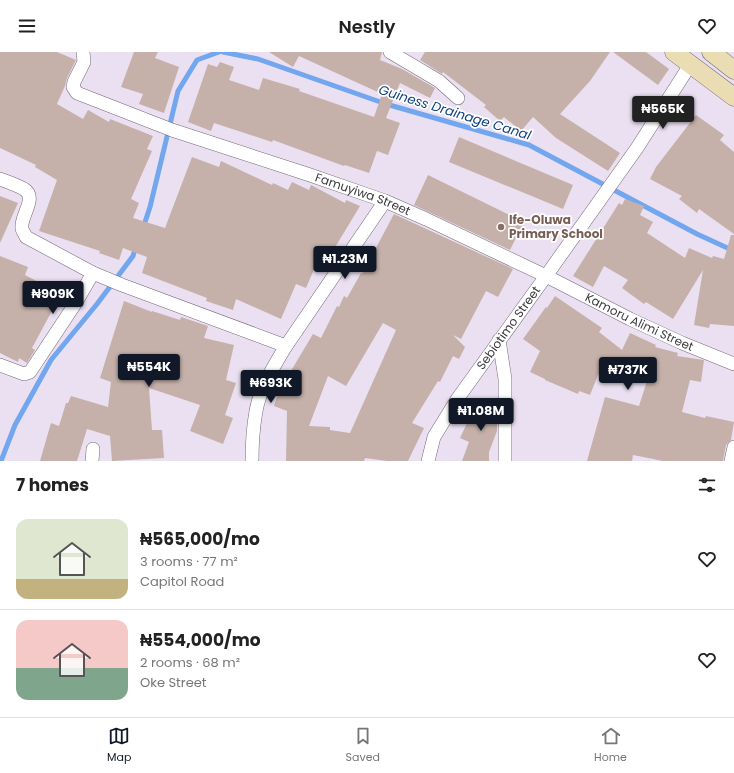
<!DOCTYPE html>
<html lang="en">
<head>
<meta charset="utf-8">
<style>
	body { margin:0; font-family:Poppins,sans-serif; background:#f6f6f6; color:#222; height:100vh; display:flex; flex-direction:column; font-size:15px; white-space:nowrap }
	* { box-sizing:border-box; margin:0 }
	p { font-size:13px; color:#767676 }
	.icon { flex:none; width:22px; height:22px; fill:none; stroke:currentColor; stroke-width:2; stroke-linecap:round; stroke-linejoin:round }
	.map { position:relative; height:409px; overflow:hidden }
	.side { display:flex; flex-direction:column; background:#fff; flex:1 }
	.side>* { flex:none }
	.price { position:absolute; translate:-50% -34px; padding:0 9px; border-radius:4px; background:#111827; color:#fff; font-size:13px; line-height:26px; filter:drop-shadow(0 1px 2px #0008) }
	.price::after { content:''; position:absolute; left:50%; top:24px; width:12px; height:9px; margin-left:-6px; background:inherit; clip-path:polygon(0 0,100% 0,50% 100%) }
	.price.selected { background:#222; color:#fff }
	ul { padding:0; list-style:none }
	li { display:flex; align-items:center; gap:12px; height:100px; padding:0 16px }
	li+li { border-top:1px solid #e0e0e0 }
	li span { display:grid; place-items:center; flex:none; width:112px; height:80px; border-radius:12px; color:#555 }
	li>.icon { margin-inline-start:auto }
	span .icon { width:48px; height:48px; fill:#fffc; stroke-width:1 }
	li b { font-size:17px }
	h2 { display:flex; justify-content:space-between; align-items:center; height:48px; padding:0 16px; font-size:17px }
	header { display:flex; justify-content:space-between; align-items:center; height:52px; padding:0 16px; background:#fff; font-size:18px; font-weight:600 }
	.dock { display:flex; justify-content:space-around; align-items:center; height:56px; border-top:1px solid #e0e0e0; background:#fff; font-size:11px; color:#767676 }
	.dock a { display:grid; justify-items:center; gap:2px }
	.dock .selected { color:#111827 }
	.map>svg:first-child { display:block }
	.lines { fill:none; stroke-linecap:round; stroke-linejoin:round }
	.stream { stroke:#72a6ee; stroke-width:5 }
	.building { fill:#c5b1aa; fill-rule:evenodd }
	.minor-casing { stroke:#726978; stroke-width:14 }
	.secondary-casing { stroke:#726978; stroke-width:19 }
	.minor { stroke:#fff; stroke-width:13 }
	.secondary { stroke:#eaddb4; stroke-width:18 }
	.education-dot { fill:#8d6e63; stroke:#fff; stroke-width:1.5 }
	.labels { text-anchor:middle; stroke-width:3.5; stroke-linejoin:round; paint-order:stroke }
	.street-label { font-size:12px; fill:#3d3940; stroke:#fff }
	.education-label { font-size:12px; font-weight:bold; fill:#785e54; stroke:#fff; text-anchor:start }
	.water-label { font-size:13px; font-style:italic; fill:#0e4180; stroke:#fff }
</style>
</head>
<body>
<header><svg class="icon" aria-label="menu" viewBox="0 0 24 24"><path d="M4 6h16M4 12h16M4 18h16"/></svg>Nestly<svg class="icon" aria-label="heart" viewBox="0 0 24 24"><path d="M12 20l-8-8c-3-5 5-10 8-4 3-6 11-1 8 4z"/></svg></header>
<div class="map">
<svg width="734" height="409" viewBox="0 0 734 409">
	<rect width="100%" height="100%" fill="#eae0f1"/>
	<g class="lines">
		<g class="stream">
			<path d="M223,0l35,7 128,45 143,41 168,89 37,17"/>
			<path d="M143,176l7,-21 28,-116 19,-31 22,-8"/>
			<path d="M1,409l14,-36 36,-65 46,-56 36,-48 3,-10"/>
		</g>
	</g>
	<g class="building">
		<path d="M0,0h57l19,8 -9,18 -2,8 -8,18 26,15 5,-9 21,12 1,-3 43,17 -6,13 5,2 -21,48 8,4 -6,15 32,10 27,-71 27,10 2,-6 51,24 1,-2 15,7 4,-8 17,8 2,-5 34,18 1,-3 14,6 -35,58 -7,-4 -12,28 -10,-4 -15,35 -45,-20 -3,11 -27,-9 1,-3 -65,-25 5,-16 -24,-9 -4,12 -20,-7 1,-2 -61,-20 18,-51 -22,-13 1,-2 -36,-17z"/>
		<path d="M134,0h24l-3,6 24,9 -15,46 -25,-9 4,-10 -22,-7z"/>
		<path d="M269,0h113l-2,8 22,9 33,19 -5,10 -30,-15 -14,35 14,5 -12,32 -11,-4 -8,22 -24,-8 -1,1 -71,-26 -1,2 -58,-19 -3,8 -23,-9 20,-58 9,3 3,-5 14,5 -5,13 30,10 4,-12 37,11 -1,2 75,26 8,-23 -83,-38 -6,11z"/>
		<path d="M425,0h185l-20,29 -30,33 60,39 -12,18 -52,-33 -23,-21 -12,14 -17,-14 -4,4 -16,-14 2,-2 -43,-33 -1,2 -22,-14z"/>
		<path d="M613,0h33l23,17 -11,16z"/>
		<path d="M696,63l28,20 -4,5 14,12v82l-35,-25 -2,4 -18,-14 3,-3 -32,-17 6,-12z"/>
		<path d="M459,85l114,48 -10,24 -114,-47z"/>
		<path d="M428,123l96,47 -14,28 -96,-45z"/>
		<path d="M0,144l18,7 -18,40z"/>
		<path d="M625,147l19,7 -4,9 13,7 -6,11 38,25 4,-10 23,10 1,-2 11,3 7,-24h3v91l-24,-2 -1,4 -15,-3 9,-55 -30,49 -27,-17 -2,2 -22,-16 6,-8 -24,-14 -11,21 -20,-11 46,-73 3,2z"/>
		<path d="M394,162l119,55 -15,28 -12,-6 -25,48 -8,-4 12,12 -6,12 -6,-3 -13,26 -2,-1 -26,42 12,5 -16,33h-21l-22,-3 -1,3h-78l1,-50 -13,-5 5,-15 34,-57 8,4 16,-32 2,1 5,-11 3,2 14,-25 1,1zM383,271l13,7 -46,103 -20,-3v-3l-21,-1 19,-50 18,10z"/>
		<path d="M0,204l28,11 -3,8 36,19 -29,54 3,2 -8,13 -8,-5 -1,4 -18,-9z"/>
		<path d="M555,244l47,32 -3,4 23,18 8,-17 26,12 -1,2 23,6 -1,3 27,4 -3,22 -11,-2 -8,32 23,6 1,-2 28,6 -3,18 -5,5 -3,16h-60l-30,-6 -1,6h-45l18,-64 34,9 8,-25 -39,-18 -10,12 -8,20 -11,-4 -1,3 -33,-14v-1l-15,-7 10,-21 -17,-12 23,-32 1,1z"/>
		<path d="M124,249l28,11v-1l28,9 1,-3 27,9 -4,12 30,7 -8,35 10,3 -11,32 8,3 -10,26 -33,-13 10,-26 -51,-17 3,42h10l2,28 -52,3 -2,-25 -23,-7 -10,32h-37l11,-38 8,3 7,-23h2l3,-7 37,11 3,-25 -11,-4z"/>
		<path d="M480,347l17,6v26l-8,21v9h-27l7,-19 -9,-4 16,-34z"/>
	</g>
	<g class="lines">
		<defs>
			<g id="minor">
				<path id="s1" d="M83,0l1,10 -10,20 -1,5 4,6 95,37 138,45 75,26 41,18 120,57 84,43 52,24 52,21"/>
				<path d="M390,0l49,29 19,17"/>
				<path d="M0,127c8,3 17,6 24,10 14,9 -4,27 -2,39 0,3 3,6 4,9l67,36 29,12 164,61"/>
				<path d="M499,288l6,39v82"/>
				<path d="M0,313l24,9 6,-2 45,-68 18,-31"/>
				<path d="M92,409l1,-12"/>
				<path d="M252,409c0,-17 1,-33 4,-50 4,-23 18,-45 30,-65l99,-145"/>
				<path id="s2" d="M428,409l6,-24 24,-39 88,-122 91,-128 53,-83"/>
				<path d="M731,409l3,-14"/>
			</g>
			<g id="secondary">
				<path d="M674,0l60,45"/>
				<path d="M711,0l23,18"/>
			</g>
		</defs>
		<use href="#minor" class="minor-casing"/>
		<use href="#secondary" class="secondary-casing"/>
		<use href="#minor" class="minor"/>
		<use href="#secondary" class="secondary"/>
	</g>
	<circle class="education-dot" cx="501" cy="175" r="4"/>
	<g class="labels">
		<g class="street-label">
			<text dy="4" stroke="none"><textPath href="#s1" startOffset="348">Famuyiwa Street</textPath></text>
			<text dy="4" stroke="none"><textPath href="#s1" startOffset="653">Kamoru Alimi Street</textPath></text>
			<text dy="4" stroke="none"><textPath href="#s2" startOffset="157">Sebiotimo Street</textPath></text>
		</g>
		<g class="education-label">
			<text x="509" y="172">Ife-Oluwa<tspan x="509" dy="14">Primary School</tspan></text>
		</g>
		<g class="water-label">
			<text transform="translate(455 60) rotate(17)" y="5">Guiness Drainage Canal</text>
		</g>
	</g>
</svg>
<b class="price selected" style="left:663px;top:78px">₦565K</b>
<b class="price" style="left:345px;top:228px">₦1.23M</b>
<b class="price" style="left:53px;top:263px">₦909K</b>
<b class="price" style="left:149px;top:336px">₦554K</b>
<b class="price" style="left:628px;top:339px">₦737K</b>
<b class="price" style="left:271px;top:352px">₦693K</b>
<b class="price" style="left:481px;top:380px">₦1.08M</b>
</div>
<section class="side">
<h2>7 homes<svg class="icon" aria-label="filters" viewBox="0 0 24 24"><path d="M4 7h16M4 17h16"/><circle cx="9" cy="7" r="2"/><circle cx="15" cy="17" r="2"/></svg></h2>
<ul>
<li><span style="background:linear-gradient(#dfe7d0 75%,#c2b280 0)"><svg class="icon" aria-label="home" viewBox="0 0 24 24"><path d="M3 11l9-7 9 7M6 9v11h12V9"/></svg></span><div><b>₦565,000/mo</b><p>3 rooms · 77 m²</p><p>Capitol Road</p></div><svg class="icon" aria-label="heart" viewBox="0 0 24 24"><path d="M12 20l-8-8c-3-5 5-10 8-4 3-6 11-1 8 4z"/></svg></li>
<li><span style="background:linear-gradient(#f6c9c9 60%,#7fa58c 0)"><svg class="icon" aria-label="home" viewBox="0 0 24 24"><path d="M3 11l9-7 9 7M6 9v11h12V9"/></svg></span><div><b>₦554,000/mo</b><p>2 rooms · 68 m²</p><p>Oke Street</p></div><svg class="icon" aria-label="heart" viewBox="0 0 24 24"><path d="M12 20l-8-8c-3-5 5-10 8-4 3-6 11-1 8 4z"/></svg></li>
</ul>
</section>
<nav class="dock">
<a class="selected"><svg class="icon" aria-label="map" viewBox="0 0 24 24"><path d="M3 6l6-2 6 2 6-2v14l-6 2-6-2-6 2zM9 4v14M15 6v14"/></svg>Map</a>
<a><svg class="icon" aria-label="saved" viewBox="0 0 24 24"><path d="M7 4h10v16l-5-4-5 4z"/></svg>Saved</a>
<a><svg class="icon" aria-label="home" viewBox="0 0 24 24"><path d="M3 11l9-7 9 7M6 9v11h12V9"/></svg>Home</a>
</nav>
</body>
</html>
